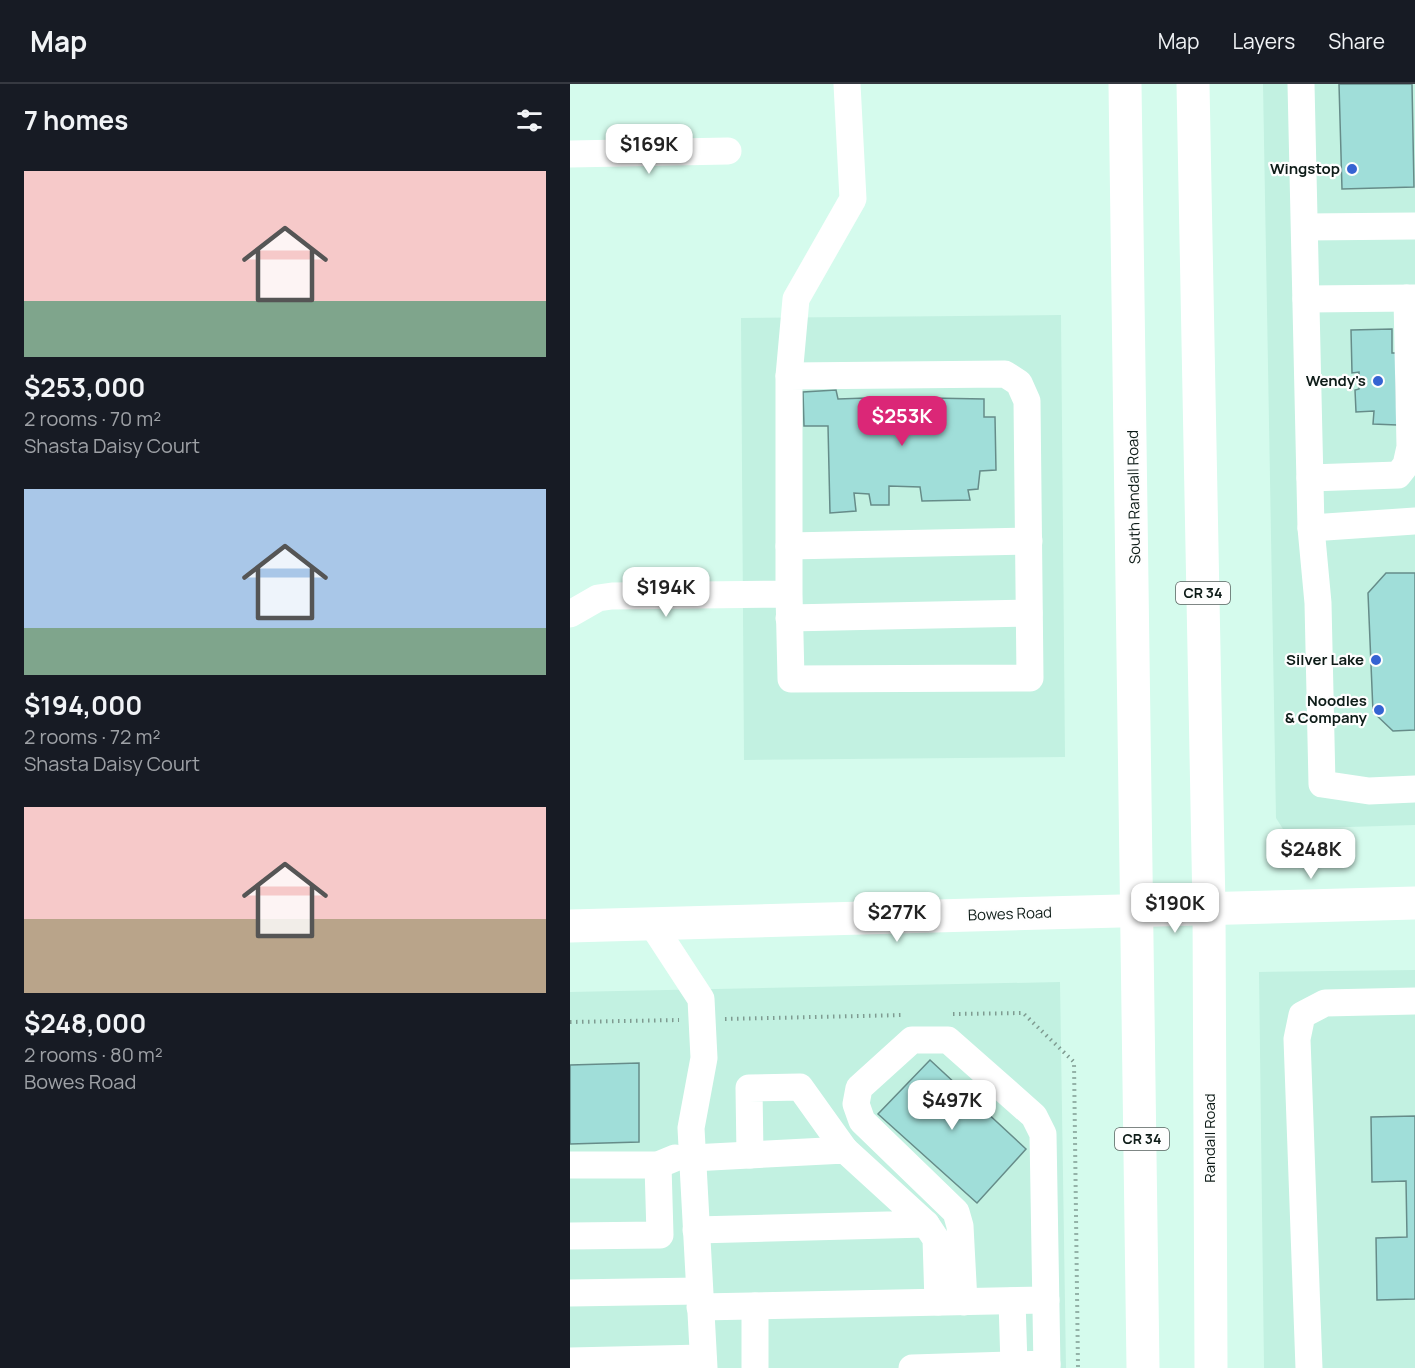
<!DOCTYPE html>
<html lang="en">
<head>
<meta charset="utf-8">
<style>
	body { margin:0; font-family:Manrope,sans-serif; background:#242831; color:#f1f3f6; height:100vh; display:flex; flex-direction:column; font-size:22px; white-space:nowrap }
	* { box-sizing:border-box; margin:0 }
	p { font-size:20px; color:#9ea1a6 }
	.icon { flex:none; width:33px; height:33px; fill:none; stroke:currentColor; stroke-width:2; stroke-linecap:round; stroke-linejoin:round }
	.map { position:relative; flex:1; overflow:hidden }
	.drawer { display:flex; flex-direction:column; background:#171b24; width:570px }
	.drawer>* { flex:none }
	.price { position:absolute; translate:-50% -51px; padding:0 14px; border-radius:12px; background:#fff; color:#222; font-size:20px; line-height:39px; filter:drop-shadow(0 2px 3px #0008) }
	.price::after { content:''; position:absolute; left:50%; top:36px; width:18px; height:14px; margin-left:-9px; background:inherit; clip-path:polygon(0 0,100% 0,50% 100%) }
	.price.on { background:#db2777; color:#fff }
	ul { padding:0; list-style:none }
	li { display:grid; align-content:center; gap:12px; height:318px; padding:0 24px }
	li span { display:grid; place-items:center; height:186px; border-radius:0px; color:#555 }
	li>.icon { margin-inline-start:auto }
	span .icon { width:108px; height:108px; fill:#fffc; stroke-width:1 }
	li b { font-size:26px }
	h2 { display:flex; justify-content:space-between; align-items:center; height:72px; padding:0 24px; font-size:26px }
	header { display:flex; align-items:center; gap:36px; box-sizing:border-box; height:84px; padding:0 30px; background:#171b24; border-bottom:2px solid #363941 }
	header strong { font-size:28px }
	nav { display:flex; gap:33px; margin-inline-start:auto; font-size:21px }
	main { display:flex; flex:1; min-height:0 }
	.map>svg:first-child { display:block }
	.built { fill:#c2f1e1 }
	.building { fill:#a0ded9; stroke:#668c89; stroke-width:1.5 }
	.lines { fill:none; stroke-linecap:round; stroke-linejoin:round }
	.path { stroke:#7f9b91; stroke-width:4; stroke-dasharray:1.5 4.5; stroke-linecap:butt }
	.minor { stroke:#fff; stroke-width:27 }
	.major { stroke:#fff; stroke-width:33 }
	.poi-dot { fill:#3563d2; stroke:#fefefe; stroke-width:2 }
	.labels { text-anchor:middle; stroke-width:4.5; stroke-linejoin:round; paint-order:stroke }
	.shield { fill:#fefefe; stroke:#56605d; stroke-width:1.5 }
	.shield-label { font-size:14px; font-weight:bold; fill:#0e1c18 }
	.poi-label { font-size:15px; font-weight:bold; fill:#0e1c18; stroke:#fefefe; text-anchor:end }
	.street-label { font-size:15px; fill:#0e1c18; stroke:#fefefe }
</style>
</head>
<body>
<header>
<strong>Map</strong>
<nav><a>Map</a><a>Layers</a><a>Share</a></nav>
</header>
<main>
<section class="drawer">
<h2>7 homes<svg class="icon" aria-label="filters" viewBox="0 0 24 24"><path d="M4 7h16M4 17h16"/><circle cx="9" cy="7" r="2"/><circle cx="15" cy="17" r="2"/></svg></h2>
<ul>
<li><span style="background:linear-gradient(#f6c9c9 70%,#7fa58c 0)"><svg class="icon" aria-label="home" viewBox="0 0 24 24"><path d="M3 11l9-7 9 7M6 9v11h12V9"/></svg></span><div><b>$253,000</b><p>2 rooms · 70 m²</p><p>Shasta Daisy Court</p></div></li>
<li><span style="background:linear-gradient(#a9c7e8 75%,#7fa58c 0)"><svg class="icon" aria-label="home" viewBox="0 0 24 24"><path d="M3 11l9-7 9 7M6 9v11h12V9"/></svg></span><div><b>$194,000</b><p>2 rooms · 72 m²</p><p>Shasta Daisy Court</p></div></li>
<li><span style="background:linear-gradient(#f6c9c9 60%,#b9a48a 0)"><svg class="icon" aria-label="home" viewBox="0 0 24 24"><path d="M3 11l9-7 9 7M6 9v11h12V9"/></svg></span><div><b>$248,000</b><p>2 rooms · 80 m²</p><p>Bowes Road</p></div></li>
</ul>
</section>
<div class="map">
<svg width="845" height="1284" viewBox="0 0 845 1284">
	<rect width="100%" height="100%" fill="#d5fbed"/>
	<g class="built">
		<path d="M693,0h152v741l-132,4 -7,-11z"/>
		<path d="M491,231l4,442 -321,3 -3,-442z"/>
		<path d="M845,886v398h-151l-5,-396z"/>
		<path d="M490,898l6,386h-496v-376z"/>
	</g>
	<g class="building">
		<path d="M769,0h73l2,103 -72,2z"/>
		<path d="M822,245v24h4l1,72 -24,-1 1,-13 -18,1 -1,-22 4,-1v-17l-7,1 -1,-43z"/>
		<path d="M266,306l2,9 58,-2 6,19 28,-1v-17l54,1v18h11l1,53 -16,1 -2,18 -10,1 2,10 -48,1 -2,-14 -31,-1v19h-18l-2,-11 -15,-1 2,18 -26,2 -2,-87h-24l-1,-34z"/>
		<path d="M816,489h29v157l-22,1 -20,-19 -5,-119z"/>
		<path d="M360,976l96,89 -49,54 -99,-89z"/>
		<path d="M69,979v79l-69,2v-79z"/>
		<path d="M845,1032v183l-38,1 -1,-62 31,-1 -1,-56 -34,1 -1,-65z"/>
	</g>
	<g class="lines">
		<g class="path">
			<path d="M383,930l70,-1 51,49 4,306"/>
			<path d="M155,935l179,-4"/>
			<path d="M0,938l109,-2"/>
		</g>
		<g class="minor">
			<path d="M731,0l10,444 7,75 4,181 47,7 46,-2"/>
			<path d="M0,70l158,-3"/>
			<path d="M735,143l110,-1"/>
			<path d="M736,215l109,-1"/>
			<path d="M219,292l7,-77 57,-100 -6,-115"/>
			<path d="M740,394l88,-3 8,-10 4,-18 -3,-149"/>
			<path d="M741,444l104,-7"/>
			<path d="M219,462l240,-5"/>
			<path d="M0,530l28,-16 14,-2 177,-2v-218l216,-2 14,9 8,18 3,277 -239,1 -2,-85"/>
			<path d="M219,534l240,-5"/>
			<path d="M82,840l49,75 3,59 -13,70 13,240"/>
			<path d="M180,1071l-1,-67 51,-1 45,63"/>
			<path d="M122,1074l153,-8 81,74 -230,6"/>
			<path d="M0,1081h88l17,-7"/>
			<path d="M356,1140l10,15 2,63"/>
			<path d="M0,1152l90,-1 -2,-70"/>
			<path d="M0,1209l129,-2"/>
			<path d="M442,1217l2,64"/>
			<path d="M394,1218l-4,-76 -4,-14 -94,-91 -6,-17 3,-16 53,-48h36l86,76 9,18 4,234"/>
			<path d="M185,1222v62"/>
			<path d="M130,1223l346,-7"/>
			<path d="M0,1277l133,-3"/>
			<path d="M342,1284l135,-4"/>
			<path d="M739,1284l-12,-329 5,-24 23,-12 90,-2"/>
		</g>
		<g class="major">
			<path d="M555,0c9,428 15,856 18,1284"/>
			<path d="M623,0l16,824 2,460"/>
			<path d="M0,842l845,-23"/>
		</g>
	</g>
	<g class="poi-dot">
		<circle cx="782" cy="85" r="6"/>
		<circle cx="808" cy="297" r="6"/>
		<circle cx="806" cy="576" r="6"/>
		<circle cx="809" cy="626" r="6"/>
	</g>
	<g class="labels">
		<g class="shield">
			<rect x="606" y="498" width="54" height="22" rx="4.5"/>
			<rect x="545" y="1044" width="54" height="22" rx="4.5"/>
		</g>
		<g class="shield-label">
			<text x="633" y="514">CR 34</text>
			<text x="572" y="1060">CR 34</text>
		</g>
		<g class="poi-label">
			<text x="770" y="90">Wingstop</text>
			<text x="796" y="302">Wendy's</text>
			<text x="794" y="581">Silver Lake</text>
			<text x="797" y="622">Noodles<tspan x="797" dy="17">&amp; Company</tspan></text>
		</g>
		<g class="street-label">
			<text transform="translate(564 413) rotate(-91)" y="5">South Randall Road</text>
			<text transform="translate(440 830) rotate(-2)" y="5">Bowes Road</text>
			<text transform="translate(640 1054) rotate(-90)" y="5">Randall Road</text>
		</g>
	</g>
</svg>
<b class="price" style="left:79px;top:91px">$169K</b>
<b class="price on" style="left:332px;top:363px">$253K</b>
<b class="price" style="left:96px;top:534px">$194K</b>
<b class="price" style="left:741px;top:796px">$248K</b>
<b class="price" style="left:605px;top:850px">$190K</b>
<b class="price" style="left:327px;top:859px">$277K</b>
<b class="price" style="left:382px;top:1047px">$497K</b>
</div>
</main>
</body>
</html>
